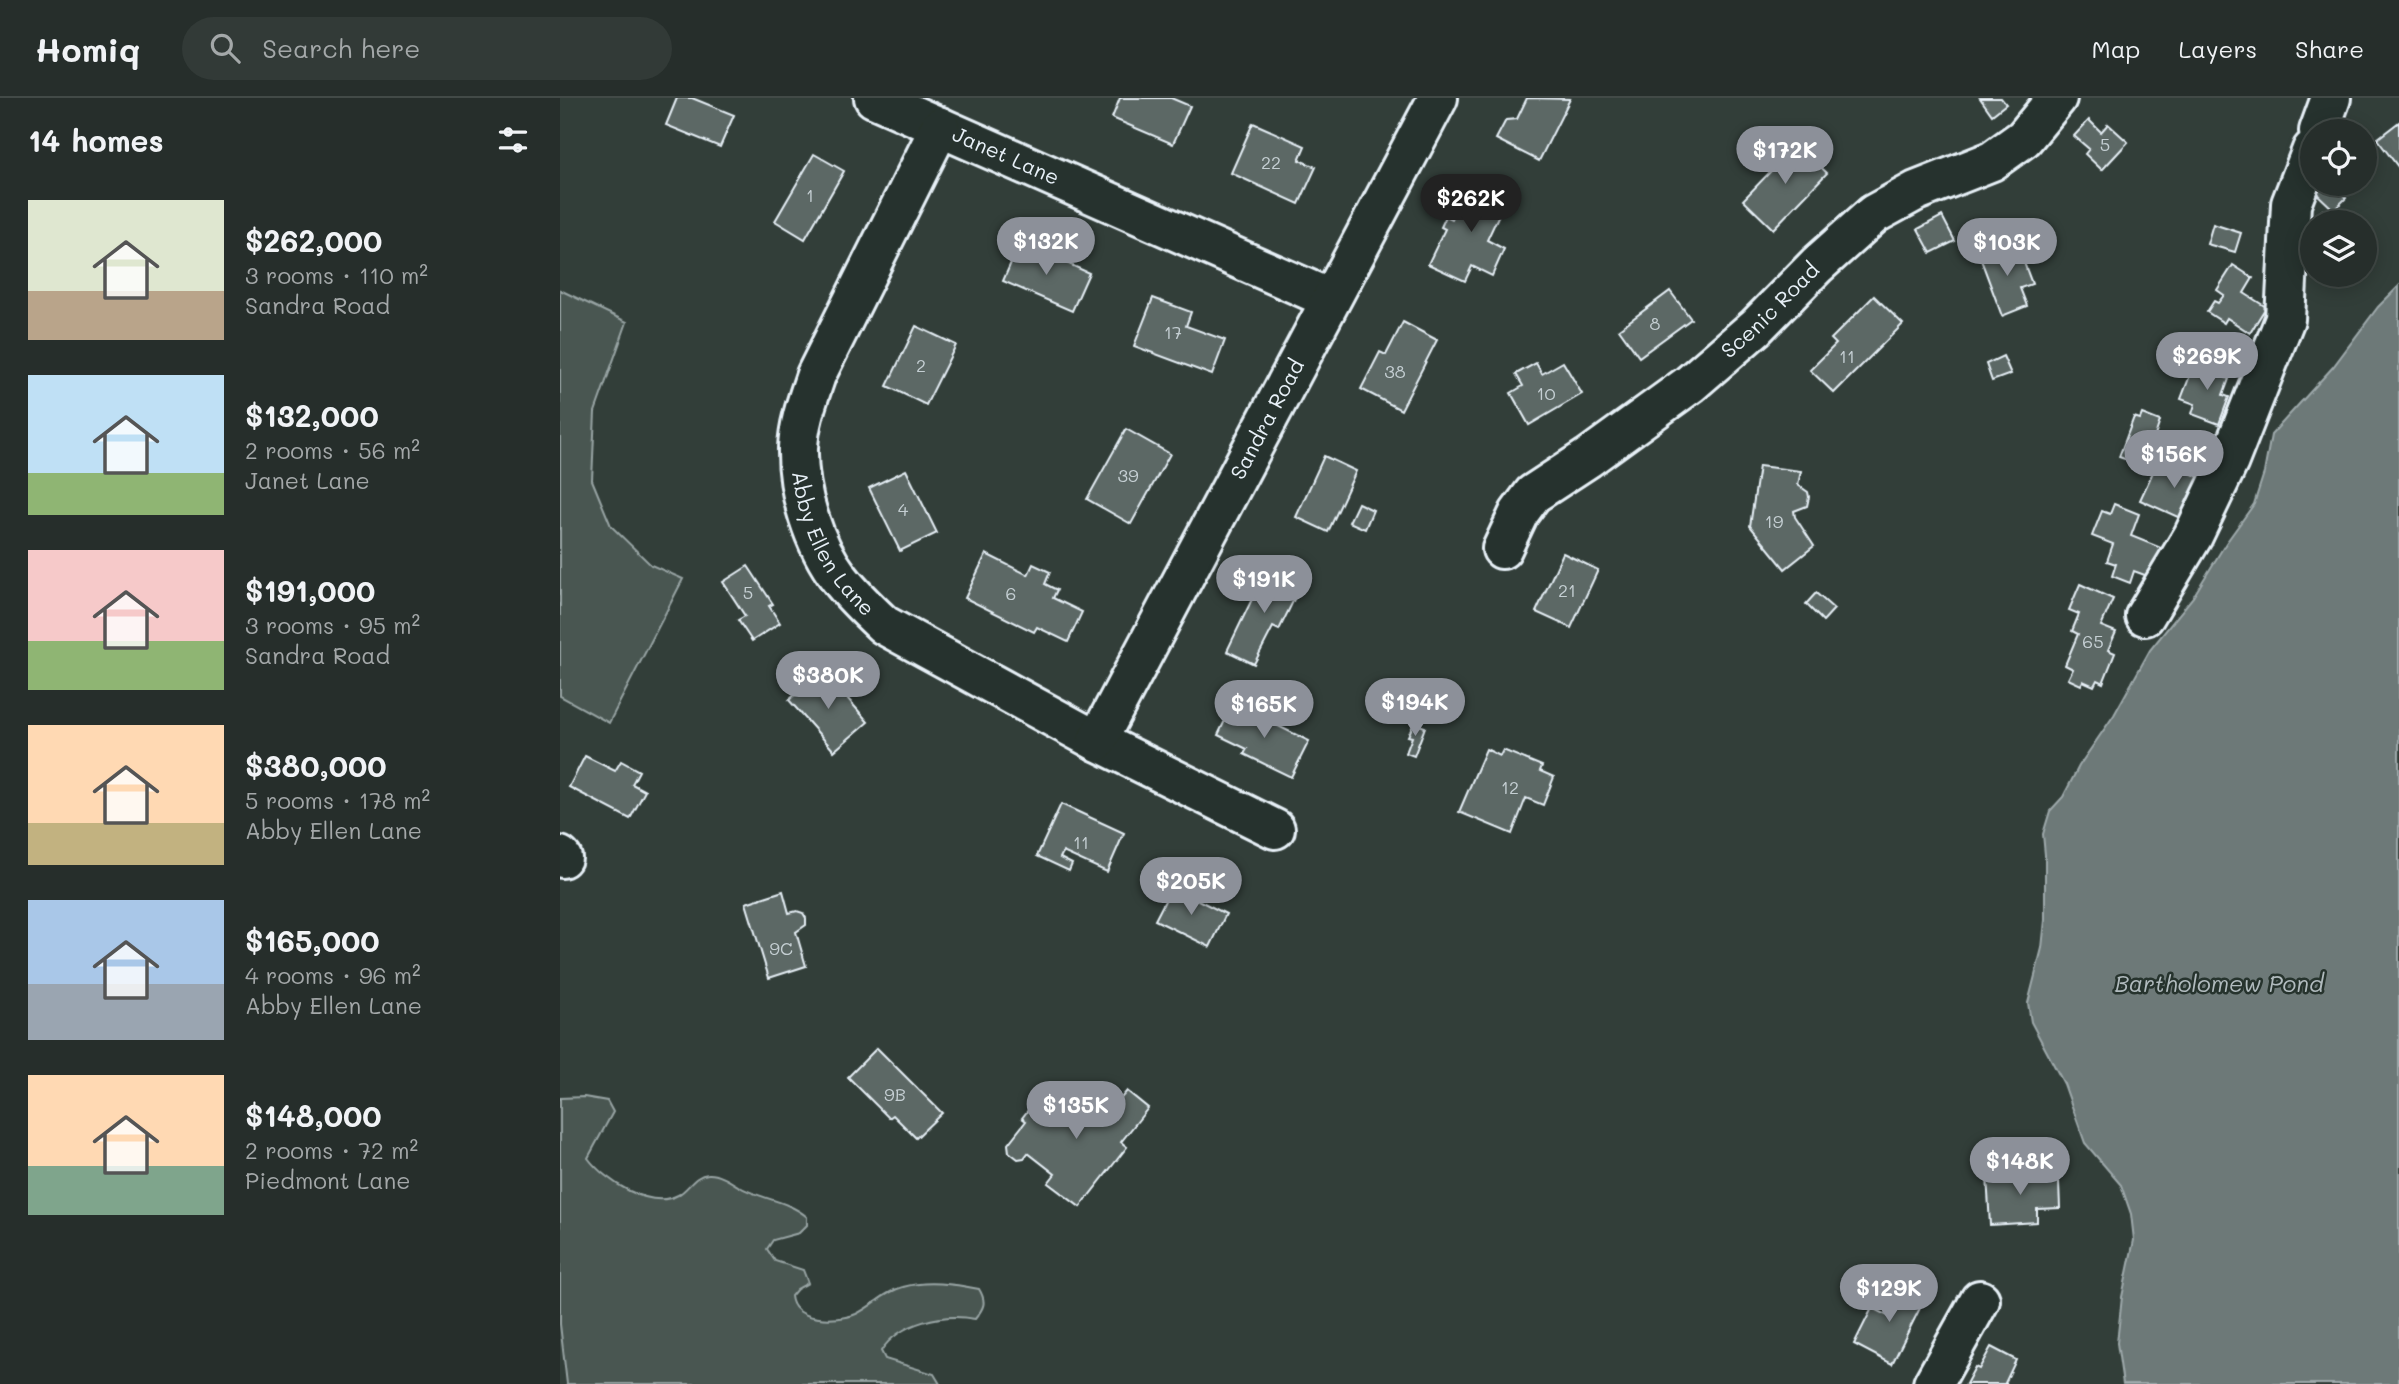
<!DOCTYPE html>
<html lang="en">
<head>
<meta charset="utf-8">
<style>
	body { margin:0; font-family:Mali,sans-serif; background:#323a37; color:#f1f3f6; height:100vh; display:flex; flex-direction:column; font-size:26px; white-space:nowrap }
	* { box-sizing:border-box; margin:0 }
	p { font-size:23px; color:#a4a8a9 }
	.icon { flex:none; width:38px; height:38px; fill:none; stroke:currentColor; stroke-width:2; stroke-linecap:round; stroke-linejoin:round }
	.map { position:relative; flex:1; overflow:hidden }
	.sheet { display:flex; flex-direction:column; background:#262e2b; width:560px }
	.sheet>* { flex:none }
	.fabs { position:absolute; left:1740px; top:21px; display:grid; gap:14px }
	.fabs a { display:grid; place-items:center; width:77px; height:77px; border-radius:50%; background:#262e2b; box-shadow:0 4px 18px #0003,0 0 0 2px #424a47; font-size:35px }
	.price { position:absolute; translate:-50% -60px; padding:0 16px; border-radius:24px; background:#8c9099; color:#fff; font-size:23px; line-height:46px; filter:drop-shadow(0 2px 4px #0008) }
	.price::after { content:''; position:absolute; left:50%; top:42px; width:21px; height:16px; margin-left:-10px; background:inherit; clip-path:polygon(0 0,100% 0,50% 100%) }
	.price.on { background:#222; color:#fff }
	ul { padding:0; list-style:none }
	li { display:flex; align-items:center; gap:21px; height:175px; padding:0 28px }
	li span { display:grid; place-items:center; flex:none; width:196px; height:140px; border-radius:0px; color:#555 }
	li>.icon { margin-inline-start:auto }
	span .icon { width:84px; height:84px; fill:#fffc; stroke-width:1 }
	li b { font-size:30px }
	h2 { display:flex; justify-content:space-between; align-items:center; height:84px; padding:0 28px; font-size:30px }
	header { display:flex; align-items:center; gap:42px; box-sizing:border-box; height:98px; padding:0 35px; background:#262e2b; border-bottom:2px solid #424a47 }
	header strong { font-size:33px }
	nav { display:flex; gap:38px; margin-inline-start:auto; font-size:24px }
	.search { width:490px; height:63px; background:#323a37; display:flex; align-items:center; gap:18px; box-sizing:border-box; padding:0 24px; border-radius:38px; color:#a4a8a9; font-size:26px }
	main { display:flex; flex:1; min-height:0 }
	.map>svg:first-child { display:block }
	.green { fill:#495651; stroke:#98a4a4; stroke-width:2 }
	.water { fill:#6d7978; stroke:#9ea9ab; stroke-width:2 }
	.building { fill:#5c6865; stroke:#e8f1f8; stroke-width:2 }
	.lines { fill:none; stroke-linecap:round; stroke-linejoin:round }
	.minor-casing { stroke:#e8f1f8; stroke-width:44 }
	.minor { stroke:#26332d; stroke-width:38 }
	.labels { text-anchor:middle; stroke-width:5; stroke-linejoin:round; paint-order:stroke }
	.number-label { font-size:18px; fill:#c5cfd3 }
	.street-label { font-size:21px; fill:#e8f1f8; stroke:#26332d }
	.water-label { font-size:23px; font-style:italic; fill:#b1bbbe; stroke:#26332d }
</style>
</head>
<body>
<header>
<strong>Homiq</strong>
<div class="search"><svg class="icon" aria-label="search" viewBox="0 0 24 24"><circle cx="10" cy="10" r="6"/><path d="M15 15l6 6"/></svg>Search here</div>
<nav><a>Map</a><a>Layers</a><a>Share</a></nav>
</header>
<main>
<section class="sheet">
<h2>14 homes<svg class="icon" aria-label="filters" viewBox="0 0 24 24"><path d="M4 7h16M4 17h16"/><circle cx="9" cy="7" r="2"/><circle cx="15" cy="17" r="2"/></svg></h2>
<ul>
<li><span style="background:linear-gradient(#dfe7d0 65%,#b9a48a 0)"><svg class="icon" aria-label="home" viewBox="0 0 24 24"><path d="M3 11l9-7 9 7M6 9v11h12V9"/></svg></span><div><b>$262,000</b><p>3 rooms · 110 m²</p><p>Sandra Road</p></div></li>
<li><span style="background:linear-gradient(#bfe0f5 70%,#8fb573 0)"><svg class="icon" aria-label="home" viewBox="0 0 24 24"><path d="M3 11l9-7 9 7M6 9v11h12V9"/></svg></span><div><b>$132,000</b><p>2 rooms · 56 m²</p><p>Janet Lane</p></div></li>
<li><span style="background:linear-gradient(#f6c9c9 65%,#8fb573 0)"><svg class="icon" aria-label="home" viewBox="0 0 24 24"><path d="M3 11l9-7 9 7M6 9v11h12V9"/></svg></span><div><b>$191,000</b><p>3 rooms · 95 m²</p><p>Sandra Road</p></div></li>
<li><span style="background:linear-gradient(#ffd9b3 70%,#c2b280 0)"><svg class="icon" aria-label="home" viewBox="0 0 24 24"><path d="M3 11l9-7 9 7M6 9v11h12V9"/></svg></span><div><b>$380,000</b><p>5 rooms · 178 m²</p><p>Abby Ellen Lane</p></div></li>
<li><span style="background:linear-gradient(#a9c7e8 60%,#9aa5b1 0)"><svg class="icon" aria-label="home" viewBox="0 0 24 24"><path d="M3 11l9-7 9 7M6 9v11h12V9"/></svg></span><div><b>$165,000</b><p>4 rooms · 96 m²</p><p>Abby Ellen Lane</p></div></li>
<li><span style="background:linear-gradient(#ffd9b3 65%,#7fa58c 0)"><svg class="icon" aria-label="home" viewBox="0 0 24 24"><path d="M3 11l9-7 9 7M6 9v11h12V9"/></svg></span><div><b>$148,000</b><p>2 rooms · 72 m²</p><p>Piedmont Lane</p></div></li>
</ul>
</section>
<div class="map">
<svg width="1839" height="1286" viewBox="0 0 1839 1286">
	<rect width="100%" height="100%" fill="#323e39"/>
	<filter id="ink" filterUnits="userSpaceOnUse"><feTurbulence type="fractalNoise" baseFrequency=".0143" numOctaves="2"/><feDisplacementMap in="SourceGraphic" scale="14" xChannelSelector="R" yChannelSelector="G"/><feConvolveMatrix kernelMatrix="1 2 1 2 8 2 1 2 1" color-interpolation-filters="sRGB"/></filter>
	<g filter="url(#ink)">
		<g class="green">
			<path d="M0,192l67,32 -32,90 -3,68 19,46 40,39 32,14 -74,144 -49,-27z"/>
			<path d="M24,999l23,4 6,11 -25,46c17,23 62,52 90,37 11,-6 16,-20 30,-21 10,-1 22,7 30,12 21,13 50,14 69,31v8l-8,8 -26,7 -6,9 8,12 28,9 5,13 -11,6 -6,7c2,26 46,26 65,18 17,-8 28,-22 47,-27 24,-7 51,-3 76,2 8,13 5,19 -4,30 -32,-6 -75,3 -94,32l4,8 49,15 6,10h-373l-7,-60v-226z"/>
		</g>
		<path class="water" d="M1839,188v1098h-276l-6,-41 5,-46 12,-57 -3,-26 -10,-29 -36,-42 -21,-59 -33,-62 -3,-19 14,-55 3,-28v-65l-2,-21 7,-23 13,-14 16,-31 35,-51 36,-65 43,-53 33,-54 28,-39 10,-31 7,-38 62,-68 45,-60z"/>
		<g class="building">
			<path d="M117,0h15l42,17 -14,32 -54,-22z"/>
			<path d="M560,0h51l19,8 -17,38 -61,-26z"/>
			<path d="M967,0l43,1 -31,62 -43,-22 10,-19 11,-1z"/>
			<path d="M1420,0h21l5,6 -14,11z"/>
			<path d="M1529,22l12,12 7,-8 20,18 -26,28 -17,-16 4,-5 -15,-13z"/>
			<path d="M1839,24v46l-22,-29z"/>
			<path d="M693,25l52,23 -6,14 17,7 -17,37 -68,-31z"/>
			<path d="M1237,46l30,29 -54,56 -30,-29z"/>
			<path d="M254,56l30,17 -39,68 -30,-18z"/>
			<path d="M916,80l33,15 -22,47 17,9 -12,27 -20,-10 -7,15 -37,-17 17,-35 -4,-2 5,-11 6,3 6,-14 4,2z"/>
			<path d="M1764,86h6l16,14 -12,12 -19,-18z"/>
			<path d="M1763,112l13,12h-24v32l-6,-5 5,-5 -11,-10z"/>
			<path d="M1382,118l13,25 -24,12 -13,-24z"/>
			<path d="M1653,126l28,9 -6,19 -28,-8z"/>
			<path d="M460,144l69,31 -17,38 -69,-30z"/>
			<path d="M1457,146l15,40 -12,4 7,18 -25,10 -22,-59z"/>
			<path d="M1673,167l20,13 -9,15 22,14 -16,26 -23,-15 -3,5 -17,-11 7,-11 4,2 6,-8 -7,-5z"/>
			<path d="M1766,177h19l-9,10z"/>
			<path d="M1110,193l21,28 -52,38 -20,-28z"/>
			<path d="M1314,198l29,28 -69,69 -24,-23 26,-26 -5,-5z"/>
			<path d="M593,200l38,14 -5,14 39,14 -13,35 -78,-29z"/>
			<path d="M843,224l34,18 -36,70 -40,-21 19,-37 6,3z"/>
			<path d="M356,228l40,19 -30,60 -39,-19z"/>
			<path d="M1443,258l8,18 -19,7 -6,-17z"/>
			<path d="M1636,262l23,9 -2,5 12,5 -6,16 6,2 -10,27 -27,-10 3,-10 -14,-5z"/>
			<path d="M1003,264l19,32 -53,31 -18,-32 12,-7 -7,-12 20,-11 6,11z"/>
			<path d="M1582,316l18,7 -5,15 6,3 -5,14 -6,-3 -6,16 -25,-9 15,-40 6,2z"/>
			<path d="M566,331l44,25 -39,70 -44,-25z"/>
			<path d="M764,358l32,15 -28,61 -32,-15z"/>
			<path d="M1599,361l49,22 -19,41 -49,-22z"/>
			<path d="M1199,368l42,5 -3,14 10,7 1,5 -2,9 -13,5 1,6 19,29 -29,23 -35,-43z"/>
			<path d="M346,372l31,63 -37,18 -31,-63z"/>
			<path d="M798,405l15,7 -8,19 -16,-7z"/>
			<path d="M1554,406l25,10 -8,22 30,12 -11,29 -16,-6 -4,12 -18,-7 4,-12 -9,-3 6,-17 -21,-8 10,-25 8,3z"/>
			<path d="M1003,455l35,17 -27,58 -35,-16z"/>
			<path d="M426,456l42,21 5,-11 17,8 -5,12 12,6 -4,8 29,14 -14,30 -31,-15 -3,5 -69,-34z"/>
			<path d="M188,468l25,38 -4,2 11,17 -28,18 -14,-21 7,-4 -22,-34z"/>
			<path d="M707,470l34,17 -22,45 -6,-3 -19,37 -27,-13z"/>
			<path d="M1520,486l33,15 -12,27 15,6 -8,18 7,3 -12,30 -6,-3 -3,6 -11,-5 -2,4 -13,-6 5,-10 -8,-4 13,-31 -6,-3 7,-17 -10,-4z"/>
			<path d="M1256,495l18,16 -11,12 -17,-17z"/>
			<path d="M263,572l45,52 -34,29 -45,-51z"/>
			<path d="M673,606l76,37 -18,36 -47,-23 3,-5 -29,-14z"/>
			<path d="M854,625l11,4 -11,29 -8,-3 6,-16 -4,-1z"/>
			<path d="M926,651l14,7 3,-6 39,16 -2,5 14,6 -11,28 -17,-7 -14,36 -53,-22z"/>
			<path d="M25,658l30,15 6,-10 18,10 -7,13 13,7 -15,28 -61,-32z"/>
			<path d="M501,706l63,29 -17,39 -44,-20 -3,6 12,6 -3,7 -32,-15z"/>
			<path d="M612,789l54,27 -16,33 -55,-27z"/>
			<path d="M223,793l6,22 8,-2 6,2 3,5v7l-10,7 10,34 -37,12 -23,-75z"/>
			<path d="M317,950l65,65 -26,25 -23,-23 -4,3 -41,-41z"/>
			<path d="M493,990l43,34 17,-22 4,3 10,-12 21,17 -27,34 6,5 -47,60 -32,-24 7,-9 -27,-21 -4,5 -6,1 -9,-7 -1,-8 18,-23 -4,-3 14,-18 5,4z"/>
			<path d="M1467,1069v7h8l1,9 23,-1 1,26 -23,1v13l-47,3 -3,-49 25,-1v-7z"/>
			<path d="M1326,1185l37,19 -31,62 -38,-20 18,-36 20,10 4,-8 -19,-10z"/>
			<path d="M1431,1249l25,13 -11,23 2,1h-41l9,-17 4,2z"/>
		</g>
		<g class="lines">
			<defs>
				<g id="minor">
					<path id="s1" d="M314,0l456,201"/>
					<path id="s2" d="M380,29l-124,248c-8,24 -17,47 -18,73 -1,43 15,96 42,131 13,17 28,31 44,46l213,116 178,88"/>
					<path d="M1759,33l12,-33"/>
					<path id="s3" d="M942,451l17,-36 14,-19 55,-36 102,-74 66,-57 61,-62 57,-51 42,-23 76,-30 32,-23 33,-40"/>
					<path d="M1585,518l48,-80 36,-75 56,-142 6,-115 21,-54"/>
					<path id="s4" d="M537,643l341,-643"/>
					<path d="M0,758l2,2"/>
					<path d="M1373,1286l47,-84"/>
				</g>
			</defs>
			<use href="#minor" class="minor-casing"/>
			<use href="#minor" class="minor"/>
		</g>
	</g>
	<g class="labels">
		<g class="number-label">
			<text x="1545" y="53">5</text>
			<text x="711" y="71">22</text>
			<text x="250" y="104">1</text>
			<text x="1095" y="232">8</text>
			<text x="613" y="241">17</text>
			<text x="1287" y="265">11</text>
			<text x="361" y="274">2</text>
			<text x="835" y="280">38</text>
			<text x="986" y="302">10</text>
			<text x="568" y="384">39</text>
			<text x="343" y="418">4</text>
			<text x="1214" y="430">19</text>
			<text x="1007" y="499">21</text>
			<text x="188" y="501">5</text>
			<text x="451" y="502">6</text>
			<text x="1533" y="550">65</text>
			<text x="950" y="696">12</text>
			<text x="521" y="751">11</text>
			<text x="221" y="857">9C</text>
			<text x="335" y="1003">9B</text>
		</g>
		<g class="street-label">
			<text dy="7" stroke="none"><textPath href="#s1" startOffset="144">Janet Lane</textPath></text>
			<text dy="7" stroke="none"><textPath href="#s3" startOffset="364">Scenic Road</textPath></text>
			<text dy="7" stroke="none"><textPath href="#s4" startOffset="364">Sandra Road</textPath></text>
			<text dy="7" stroke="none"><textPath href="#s2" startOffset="457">Abby Ellen Lane</textPath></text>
		</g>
		<g class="water-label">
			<text x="1659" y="894">Bartholomew Pond</text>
		</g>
	</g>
</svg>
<div class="fabs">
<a><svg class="icon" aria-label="locate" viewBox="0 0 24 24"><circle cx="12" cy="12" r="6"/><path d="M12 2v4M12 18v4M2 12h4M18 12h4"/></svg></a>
<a><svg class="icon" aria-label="layers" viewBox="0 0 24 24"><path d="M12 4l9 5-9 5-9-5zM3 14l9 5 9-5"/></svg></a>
</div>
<b class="price" style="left:1225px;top:88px">$172K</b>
<b class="price on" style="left:911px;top:136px">$262K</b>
<b class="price" style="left:486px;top:179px">$132K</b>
<b class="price" style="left:1447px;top:180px">$103K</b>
<b class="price" style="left:1647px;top:294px">$269K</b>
<b class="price" style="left:1614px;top:392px">$156K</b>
<b class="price" style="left:704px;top:517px">$191K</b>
<b class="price" style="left:268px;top:613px">$380K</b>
<b class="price" style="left:855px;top:640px">$194K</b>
<b class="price" style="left:704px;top:642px">$165K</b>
<b class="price" style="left:631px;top:819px">$205K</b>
<b class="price" style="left:516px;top:1043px">$135K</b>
<b class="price" style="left:1460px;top:1099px">$148K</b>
<b class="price" style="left:1329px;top:1226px">$129K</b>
</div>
</main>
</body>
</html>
